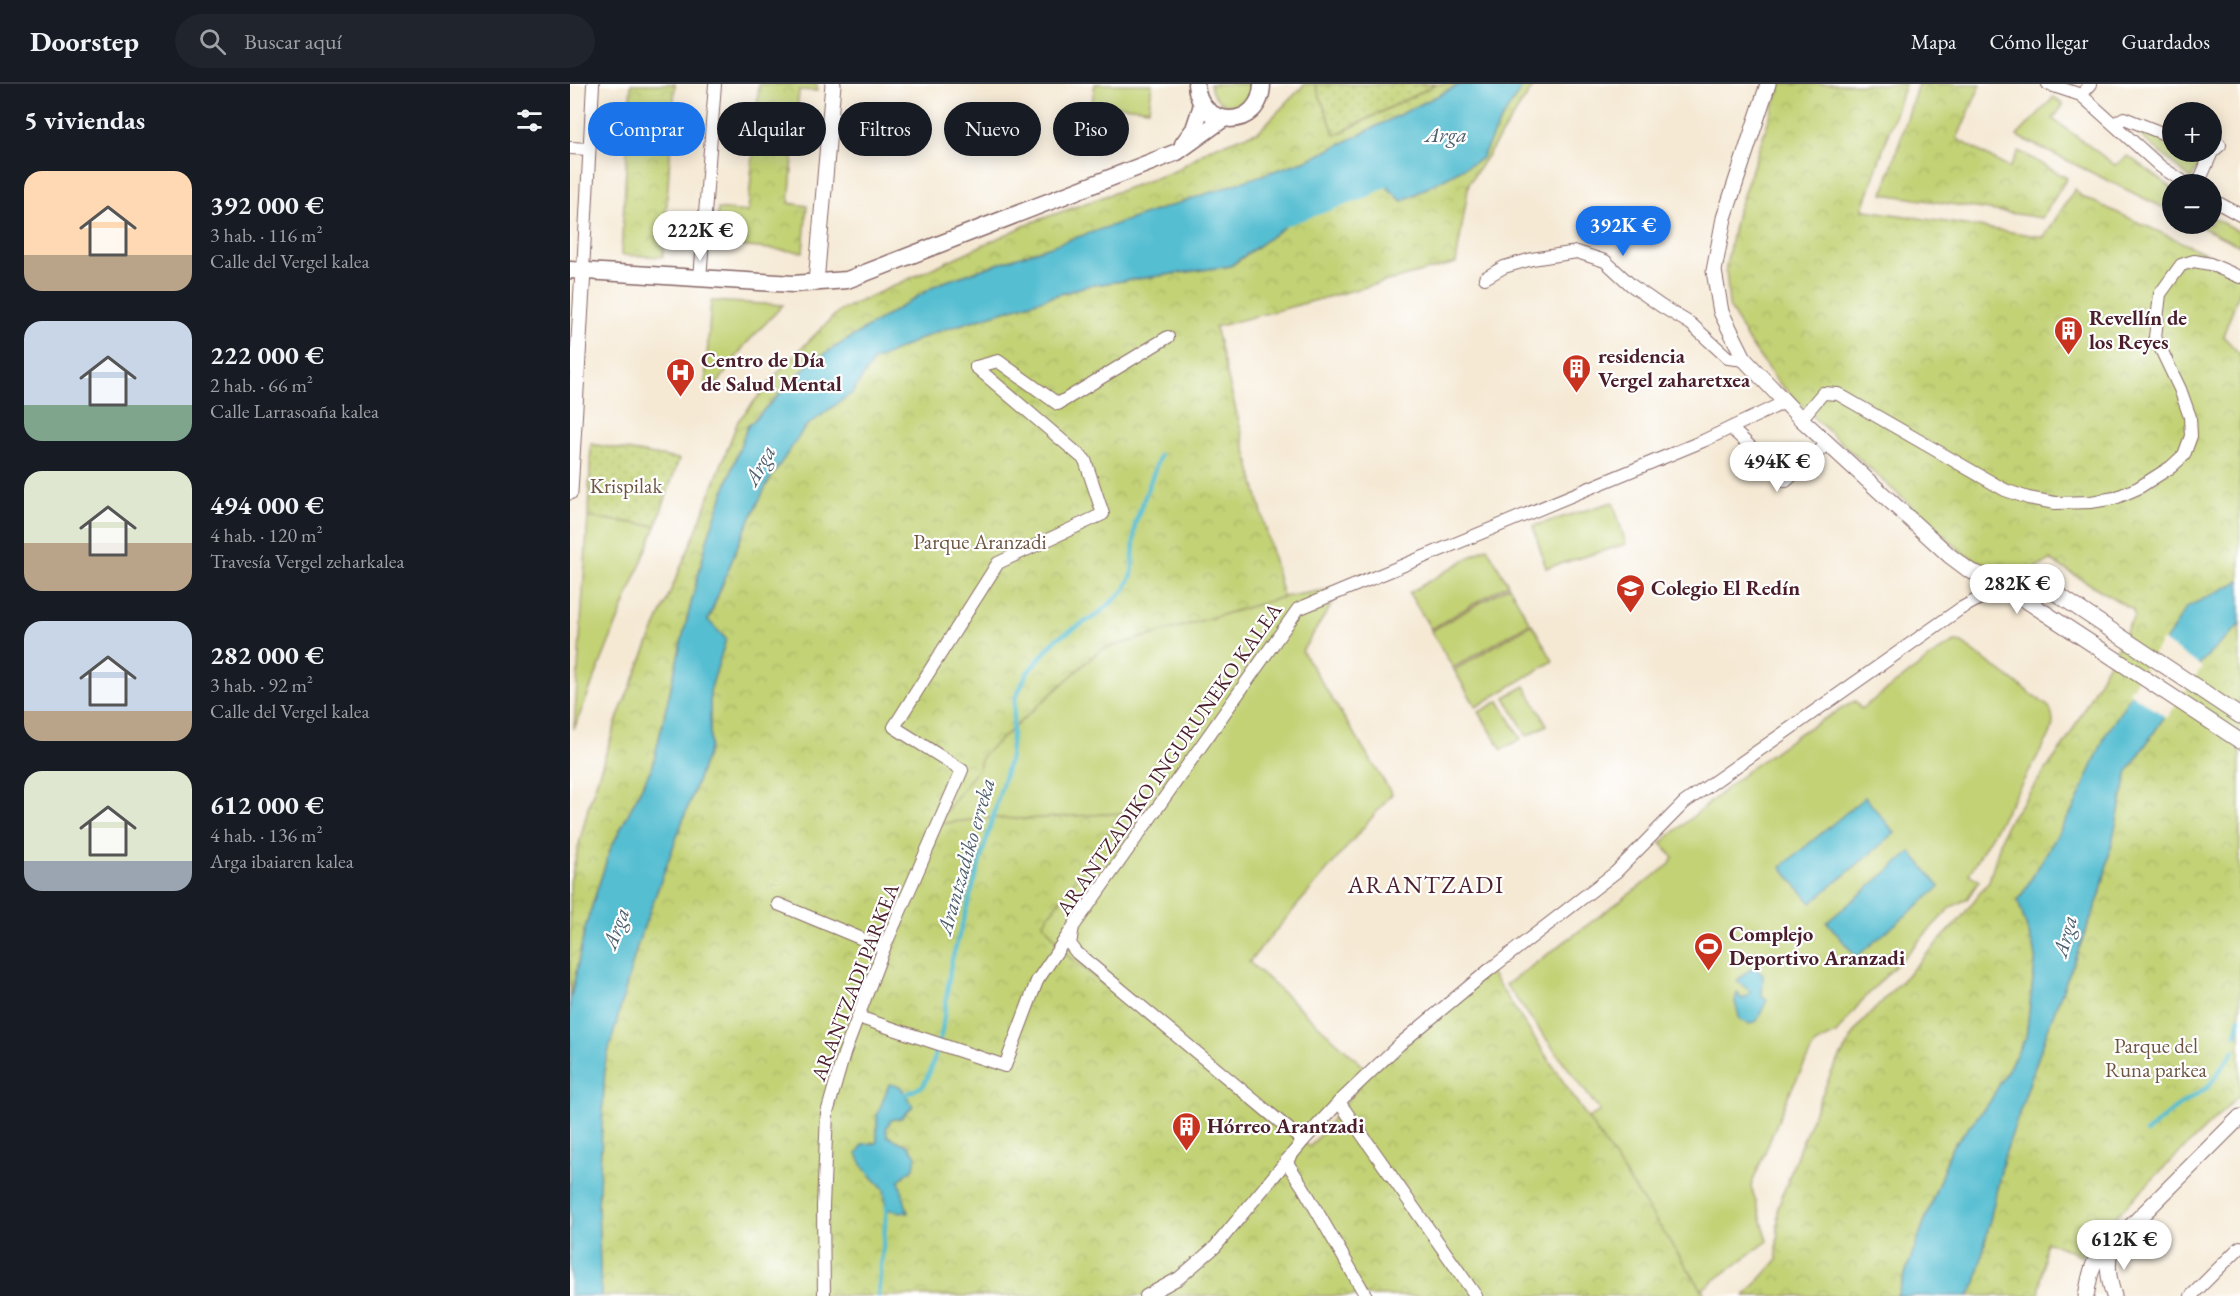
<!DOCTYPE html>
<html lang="es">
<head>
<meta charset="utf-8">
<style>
	body { margin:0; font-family:"EB Garamond",serif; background:#20242c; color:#f1f3f6; height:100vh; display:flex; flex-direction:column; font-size:22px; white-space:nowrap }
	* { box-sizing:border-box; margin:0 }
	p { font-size:20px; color:#9ea1a6 }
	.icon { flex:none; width:33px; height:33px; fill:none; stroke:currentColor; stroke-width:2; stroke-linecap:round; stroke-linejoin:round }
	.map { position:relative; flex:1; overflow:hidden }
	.panel { display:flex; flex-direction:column; background:#171b24; width:570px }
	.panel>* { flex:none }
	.banner { position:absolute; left:18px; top:18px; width:570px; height:54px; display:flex; gap:12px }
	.buttons { position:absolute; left:1592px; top:18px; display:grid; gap:12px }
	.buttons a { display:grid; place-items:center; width:60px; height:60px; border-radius:50%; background:#171b24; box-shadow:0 3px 15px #0003; font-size:30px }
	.price { position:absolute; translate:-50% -51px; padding:0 14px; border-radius:21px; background:#fff; color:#222; font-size:20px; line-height:39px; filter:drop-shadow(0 2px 3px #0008) }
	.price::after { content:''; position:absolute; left:50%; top:36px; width:18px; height:14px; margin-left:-9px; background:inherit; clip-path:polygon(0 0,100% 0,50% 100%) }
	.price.selected { background:#1a73e8; color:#fff }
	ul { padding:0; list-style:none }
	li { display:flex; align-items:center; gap:18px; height:150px; padding:0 24px }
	li span { display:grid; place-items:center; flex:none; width:168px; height:120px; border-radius:18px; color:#555 }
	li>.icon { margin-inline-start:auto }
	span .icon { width:72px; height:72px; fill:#fffc; stroke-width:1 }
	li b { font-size:26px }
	h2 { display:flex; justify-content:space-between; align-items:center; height:72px; padding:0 24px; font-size:26px }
	.tag { padding:0 21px; border-radius:27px; background:#171b24; box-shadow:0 3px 15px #0003; font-size:21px; line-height:54px }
	.tag.selected { background:#1a73e8; color:#fff }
	header { display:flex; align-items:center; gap:36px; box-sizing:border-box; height:84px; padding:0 30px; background:#171b24; border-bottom:2px solid #363941 }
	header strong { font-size:28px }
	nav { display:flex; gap:33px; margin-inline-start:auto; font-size:21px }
	.search { width:420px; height:54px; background:#20242c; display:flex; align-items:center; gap:15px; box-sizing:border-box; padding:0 21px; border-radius:33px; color:#9ea1a6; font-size:22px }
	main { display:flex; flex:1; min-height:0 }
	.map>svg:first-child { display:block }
	.grass { fill:#c2d274; stroke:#867850; stroke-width:1.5 }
	.park { fill:url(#park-crowns); stroke:#867850; stroke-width:1.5; fill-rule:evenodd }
	.garden { fill:url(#garden-dots); stroke:#867850; stroke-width:1.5 }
	.water { fill:#54bed1; stroke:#4f6e7e; stroke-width:1.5 }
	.pier { fill:#f5e9d4 }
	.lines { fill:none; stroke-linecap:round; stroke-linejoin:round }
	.stream { stroke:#54bed1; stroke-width:4.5 }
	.river { stroke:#54bed1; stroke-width:26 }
	.minor-casing { stroke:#866666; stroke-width:14 }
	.tertiary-casing { stroke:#866666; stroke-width:17 }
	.secondary-casing { stroke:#866666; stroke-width:19 }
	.minor { stroke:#fff; stroke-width:12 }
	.tertiary { stroke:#fff; stroke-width:15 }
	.secondary { stroke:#fff; stroke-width:16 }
	.labels { text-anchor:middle; stroke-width:4.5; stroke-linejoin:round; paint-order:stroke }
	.poi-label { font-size:21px; font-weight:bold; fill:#4a1f2b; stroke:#fff; text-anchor:start }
	.park-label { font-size:21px; fill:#6e5541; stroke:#fff }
	.street-label { font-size:21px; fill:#4a1f2b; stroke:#fff }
	.water-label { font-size:22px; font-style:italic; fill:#4e5f6d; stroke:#fff }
	.quarter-label { font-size:24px; letter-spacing:1.5px; fill:#4a1f2b; stroke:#fff }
</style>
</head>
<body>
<header>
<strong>Doorstep</strong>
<div class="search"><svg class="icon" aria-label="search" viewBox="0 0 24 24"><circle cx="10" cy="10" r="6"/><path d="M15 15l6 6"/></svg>Buscar aquí</div>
<nav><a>Mapa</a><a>Cómo llegar</a><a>Guardados</a></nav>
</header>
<main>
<section class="panel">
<h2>5 viviendas<svg class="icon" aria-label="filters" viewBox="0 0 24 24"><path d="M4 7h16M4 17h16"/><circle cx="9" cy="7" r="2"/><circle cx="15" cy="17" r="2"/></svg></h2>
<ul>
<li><span style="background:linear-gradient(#ffd9b3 70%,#b9a48a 0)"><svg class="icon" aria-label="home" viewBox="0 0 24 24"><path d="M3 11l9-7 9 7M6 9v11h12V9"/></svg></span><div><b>392 000 €</b><p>3 hab. · 116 m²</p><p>Calle del Vergel kalea</p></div></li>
<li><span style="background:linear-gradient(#c9d6e8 70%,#7fa58c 0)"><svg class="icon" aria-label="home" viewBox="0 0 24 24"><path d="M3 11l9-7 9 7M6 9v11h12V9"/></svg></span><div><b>222 000 €</b><p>2 hab. · 66 m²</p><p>Calle Larrasoaña kalea</p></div></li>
<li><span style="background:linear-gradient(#dfe7d0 60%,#b9a48a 0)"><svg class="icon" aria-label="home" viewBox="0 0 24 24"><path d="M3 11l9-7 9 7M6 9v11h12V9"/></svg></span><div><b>494 000 €</b><p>4 hab. · 120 m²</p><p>Travesía Vergel zeharkalea</p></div></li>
<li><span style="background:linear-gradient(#c9d6e8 75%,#b9a48a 0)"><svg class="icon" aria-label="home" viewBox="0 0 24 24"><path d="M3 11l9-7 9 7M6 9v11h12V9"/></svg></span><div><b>282 000 €</b><p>3 hab. · 92 m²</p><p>Calle del Vergel kalea</p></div></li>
<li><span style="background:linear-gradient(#dfe7d0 75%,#9aa5b1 0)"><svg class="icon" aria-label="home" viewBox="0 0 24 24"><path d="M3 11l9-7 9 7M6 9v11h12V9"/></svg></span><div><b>612 000 €</b><p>4 hab. · 136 m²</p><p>Arga ibaiaren kalea</p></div></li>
</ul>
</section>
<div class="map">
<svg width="1670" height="1212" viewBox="0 0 1670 1212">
	<defs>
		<pattern id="park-crowns" width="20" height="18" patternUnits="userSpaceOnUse" patternTransform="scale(1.5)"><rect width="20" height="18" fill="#c2d274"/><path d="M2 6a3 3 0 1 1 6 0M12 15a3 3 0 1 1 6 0" fill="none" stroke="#a8b465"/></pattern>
		<pattern id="garden-dots" width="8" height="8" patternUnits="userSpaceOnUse" patternTransform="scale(1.5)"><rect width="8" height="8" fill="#c2d274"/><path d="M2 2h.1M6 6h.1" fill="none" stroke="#a8b465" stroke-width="1.8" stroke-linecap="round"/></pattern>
	</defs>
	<rect width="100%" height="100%" fill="#fff"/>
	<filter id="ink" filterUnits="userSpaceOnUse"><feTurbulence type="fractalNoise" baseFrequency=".0167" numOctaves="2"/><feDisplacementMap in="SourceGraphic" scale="12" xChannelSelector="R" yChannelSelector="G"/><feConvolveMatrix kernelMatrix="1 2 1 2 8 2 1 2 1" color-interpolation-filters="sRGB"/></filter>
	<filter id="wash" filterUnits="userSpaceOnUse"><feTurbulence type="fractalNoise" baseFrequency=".008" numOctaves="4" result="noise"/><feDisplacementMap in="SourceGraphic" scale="24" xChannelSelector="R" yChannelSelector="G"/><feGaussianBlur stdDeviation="1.35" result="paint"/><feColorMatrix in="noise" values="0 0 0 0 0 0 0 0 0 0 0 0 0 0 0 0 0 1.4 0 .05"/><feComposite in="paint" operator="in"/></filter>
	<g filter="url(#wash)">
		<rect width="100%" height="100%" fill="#f5e9d4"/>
		<g class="grass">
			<path d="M525,0h57l-3,25 -57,-6z"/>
			<path d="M640,0h42c-3,28 -38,28 -42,0z"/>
			<path d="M1484,13l9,8 -10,14 62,46 13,-9 44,32v24l-155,-76z"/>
			<path d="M1557,40l45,16v12l34,1 -15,26z"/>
			<path d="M1641,133l29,15v14l-45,-22h16z"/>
			<path d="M141,217l72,4 -39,41 -33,47 -6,-8z"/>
			<path d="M1043,418l13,42 -80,24 -13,-42z"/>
			<path d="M18,433l68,9 -82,203z"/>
			<path d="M917,463l21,37 -77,45 -22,-36z"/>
			<path d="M939,502l21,37 -77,45 -22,-37z"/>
			<path d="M773,503l-41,64 90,143 -143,168 121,110 -67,69 -233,-183 -27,-35 80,-110 -188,12 27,-55 138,-120 183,-53z"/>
			<path d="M962,540l21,37 -77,46 -22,-37z"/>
			<path d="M1385,558l7,1 87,64c5,10 5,17 1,28l-81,139 10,7 -12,18 -16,8 -91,96 -24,31 -21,10 -26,50 -38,92 17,55 -67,49 -114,-171 13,-8 -94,-126 164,-121 3,-7 -12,-14 90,-75 49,-35 55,-32 6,8 81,-60z"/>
			<path d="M955,602l22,39 -20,11 -22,-39z"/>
			<path d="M929,617l22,38 -19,11 -23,-38z"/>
		</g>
		<g class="park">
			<path d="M61,0h44l-12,173 -42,-2z"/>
			<path d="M189,0h58v7l-18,-1 -10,113 18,3 -4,46 -88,-8 3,-35 30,3z"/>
			<path d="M735,0h10l21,51 95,-48 2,-3h28l-148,74 -375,126 -127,78 -64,65 -39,110 -25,98 -30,130 -43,85 -25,78 -15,74v-121l19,-77 31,-93 76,-180 42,-110 45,-54 56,-56 194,-89 142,-51 34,-22 50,-18z"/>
			<path d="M954,0h11l-66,99 -13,80 -241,64 68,270 -183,53 -118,106 -3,12 -43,56 52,-6 37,1 99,-6 -81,110 27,35 240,189 60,-75 119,-102 217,326h-1105l-3,-88 7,-144 33,-121 72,-197v-55l16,-52 -18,-18 32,-81 28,-58 37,-55 47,-34 21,-32 60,-28 153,-47 145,-20 53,-39 18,-27 59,-21 48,-33 -21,42 14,13 79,-42 17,-34zM307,1032l14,4 -5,7 1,9 22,10 -4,30 -6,3 -13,30 -2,-20 -20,-21 7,-26 6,2z"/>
			<path d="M1211,0h124l-42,125v2l3,-1 178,27 31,-48 6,7 159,73v21l-17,46 17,18v228l-128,144 -36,78 -58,97 18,55 -10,81 -37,66 -37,44 -55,149h-152l32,-36 1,-53 22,-60 31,-74 27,-46 103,-109 28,-37 16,-55 61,-84 68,-126 -1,-6 -83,-50 -15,9 -43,-2 -27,-12 -150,-136 -38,-38 -29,-40 -19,-35 -3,-40 10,-50z"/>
			<path d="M1348,0h63l-24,55 52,29 10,-17 48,27 -25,40 -159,-24z"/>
			<path d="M1670,541v469c-53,54 -111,103 -158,162l-36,-15 -7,55h-71l8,-13 28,-126 48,-140 48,-122 28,-124 73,-109z"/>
		</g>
		<g class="garden">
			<path d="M745,0h118l-2,3 -96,48z"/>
			<path d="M21,360l88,15 -23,67 -68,-9z"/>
		</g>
		<g class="water">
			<path d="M891,0h63l-26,41 -17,34 -79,42 -14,-13 19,-41 -47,33 -58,20 -18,27 -54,39 -144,20 -153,47 -60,28 -21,32 -47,34 -37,55 -28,58 -32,80 18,19 -16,52v55l-72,197 -33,121 -7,144 3,88h-31v-294l15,-74 25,-78 43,-85 30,-130 25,-98 39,-110 64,-65 127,-78 375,-126z"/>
			<path d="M1670,497v44l-39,37 -73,109 -28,124 -48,122 -48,140 -28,126 -8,13h-71l55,-149 37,-44 37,-66 10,-81 -18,-55 58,-97 30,-70 81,-127z"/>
			<path d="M1295,713l30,36 -84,70 -30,-36z"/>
			<path d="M1341,768l29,35 -84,70 -29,-35z"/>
			<path d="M1186,884l7,6 -1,23 5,3 -10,21 -7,3 -10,-4 -5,-18 2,-9 5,6 6,-3 2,-5 -13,-10 12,-11z"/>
			<path d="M319,1000l11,2 13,20 -12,12 -10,2 -5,8 1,8 22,10 7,10 -2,12 -15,12 9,33 -22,-4 -2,-20 -20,-21 -7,-14 6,-10 14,-1v-27z"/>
		</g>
		<path class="pier" d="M1592,556l40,27 -35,51 -38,-26z"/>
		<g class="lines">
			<g class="stream">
				<path d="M1666,951l4,-17"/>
				<path d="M332,1012l21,-10 9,-20 10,-35 9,-68 59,-206 5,-58 12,-26 29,-34 41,-24 27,-24 8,-16 3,-51 25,-69"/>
				<path d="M1576,1049l32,-27 30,-19 26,-36"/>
				<path d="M308,1212l9,-90"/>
			</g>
			<path class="river" d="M693,136l96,-33 71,-39"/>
		</g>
	</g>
	<g filter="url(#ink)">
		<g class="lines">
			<defs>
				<g id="minor">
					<path d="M1478,0l33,11 80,72 26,17"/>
					<path d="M1511,11l10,-11"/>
					<path d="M1544,40l10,-6 48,19"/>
					<path d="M0,64l19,1"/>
					<path d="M1628,100l14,-32 8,-7"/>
					<path d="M1641,115l29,16"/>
					<path d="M13,187l10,-187"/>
					<path d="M915,194l19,-11 28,-8 45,-7 28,9 26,24 30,21 30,18 37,34 17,2"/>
					<path d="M130,195l15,-195"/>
					<path d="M406,283l22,-6 60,43 110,-67"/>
					<path d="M1215,318l-82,39 -405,168 -225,318 -3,17 7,9 226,188 36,-39 61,-58 89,-74 127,-98 68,-69 276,-194 20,-11 15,-18"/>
					<path d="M1231,335l22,-26 15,1 167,96 23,8 27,5 36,-1 24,-4 23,-10 33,-21 13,-12 7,-19 -1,-19 -10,-28 -25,-52 5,-43 21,-29 13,-4 16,3 30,13"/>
					<path d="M1161,344l55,53 42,-38"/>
					<path d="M208,820l106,44"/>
					<path d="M288,933l147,49 32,-85 33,-49"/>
					<path d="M769,1018l137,194"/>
					<path d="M716,1077l17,26 63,109"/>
					<path d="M254,1212l-1,-90 4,-93 17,-59 40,-106 78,-178 -68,-43 104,-164 105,-49 -18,-54 -109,-93"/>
					<path d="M576,1212l33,-18 36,-31 88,-106"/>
					<path d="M1621,1212l49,-49"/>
				</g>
				<g id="tertiary">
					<path d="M1198,0l-44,134 -10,53 7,41 24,48 56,59 149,137 20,15 25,9 245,161"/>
					<path d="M246,199l17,-199"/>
					<path d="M0,408l13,-221"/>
					<path d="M1425,496l24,-3 17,3 204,136"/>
					<path d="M1540,1163c-3,19 -2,31 4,49"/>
					<path d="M1516,1212c4,-19 5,-39 24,-49l130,-130"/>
				</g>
				<g id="secondary">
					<path d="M626,0c3,46 65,47 66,0"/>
					<path d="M613,60l11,-15 8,-24"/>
					<path d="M0,186l223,14 54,-4 330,-128 46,-33"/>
				</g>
			</defs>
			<use href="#minor" class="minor-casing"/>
			<use href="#tertiary" class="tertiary-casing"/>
			<use href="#secondary" class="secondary-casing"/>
			<use href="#minor" class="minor"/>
			<use href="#tertiary" class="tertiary"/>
			<use href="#secondary" class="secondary"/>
		</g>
	</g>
	<defs>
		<symbol id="building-pin" viewBox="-11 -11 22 30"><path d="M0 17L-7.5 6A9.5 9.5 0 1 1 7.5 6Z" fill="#c8321e" stroke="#fff"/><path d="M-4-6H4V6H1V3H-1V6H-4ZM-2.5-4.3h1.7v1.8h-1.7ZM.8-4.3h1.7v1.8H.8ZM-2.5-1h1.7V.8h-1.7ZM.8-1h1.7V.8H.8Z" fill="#fff"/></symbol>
		<symbol id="hospital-pin" viewBox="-11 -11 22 30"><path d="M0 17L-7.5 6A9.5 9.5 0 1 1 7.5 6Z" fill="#c8321e" stroke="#fff"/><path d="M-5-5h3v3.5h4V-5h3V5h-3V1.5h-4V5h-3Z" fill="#fff"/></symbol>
		<symbol id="school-pin" viewBox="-11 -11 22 30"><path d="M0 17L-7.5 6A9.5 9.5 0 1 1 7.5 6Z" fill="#c8321e" stroke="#fff"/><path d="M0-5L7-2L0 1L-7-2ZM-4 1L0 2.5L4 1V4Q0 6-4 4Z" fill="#fff"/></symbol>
		<symbol id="stadium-pin" viewBox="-11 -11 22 30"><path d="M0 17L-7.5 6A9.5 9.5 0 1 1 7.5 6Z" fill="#c8321e" stroke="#fff"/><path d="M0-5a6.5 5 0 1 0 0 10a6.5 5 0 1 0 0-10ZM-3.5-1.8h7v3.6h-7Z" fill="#fff"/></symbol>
	</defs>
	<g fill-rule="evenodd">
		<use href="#building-pin" x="1482" y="230" width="33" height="45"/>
		<use href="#building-pin" x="990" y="268" width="33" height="45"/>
		<use href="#hospital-pin" x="94" y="272" width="33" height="45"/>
		<use href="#school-pin" x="1044" y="488" width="33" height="45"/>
		<use href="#stadium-pin" x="1122" y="846" width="33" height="45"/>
		<use href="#building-pin" x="600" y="1026" width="33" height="45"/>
	</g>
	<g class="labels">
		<g class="poi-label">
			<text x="1519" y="241">Revellín de<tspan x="1519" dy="24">los Reyes</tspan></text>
			<text x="1028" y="279">residencia<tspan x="1028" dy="24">Vergel zaharetxea</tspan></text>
			<text x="131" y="283">Centro de Día<tspan x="131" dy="24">de Salud Mental</tspan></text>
			<text x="1081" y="511">Colegio El Redín</text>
			<text x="1159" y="857">Complejo<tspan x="1159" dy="24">Deportivo Aranzadi</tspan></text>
			<text x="637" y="1049">Hórreo Arantzadi</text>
		</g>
		<g class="park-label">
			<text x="56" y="409">Krispilak</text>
			<text x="410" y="465">Parque Aranzadi</text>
			<text x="1586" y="969">Parque del<tspan x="1586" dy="24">Runa parkea</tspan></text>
		</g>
		<g class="street-label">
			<text transform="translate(599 675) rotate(-55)" y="7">ARANTZADIKO INGURUNEKO KALEA</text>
			<text transform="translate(285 898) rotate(-69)" y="7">ARANTZADI PARKEA</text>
		</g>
		<g class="water-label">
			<text x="876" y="58">Arga</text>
			<text transform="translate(189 381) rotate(-61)" y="8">Arga</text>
			<text transform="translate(395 772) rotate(-74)" y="8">Arantzadiko erreka</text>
			<text transform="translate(45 844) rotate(-70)" y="8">Arga</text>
			<text transform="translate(1494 852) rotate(-75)" y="8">Arga</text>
		</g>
		<g class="quarter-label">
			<text x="856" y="809">ARANTZADI</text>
		</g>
	</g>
</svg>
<div class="buttons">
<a>+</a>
<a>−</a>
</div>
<b class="price selected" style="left:1053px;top:173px">392K €</b>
<b class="price" style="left:130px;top:178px">222K €</b>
<b class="price" style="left:1207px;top:409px">494K €</b>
<b class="price" style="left:1447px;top:531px">282K €</b>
<b class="price" style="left:1554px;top:1187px">612K €</b>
<div class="banner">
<a class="tag selected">Comprar</a>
<a class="tag">Alquilar</a>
<a class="tag">Filtros</a>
<a class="tag">Nuevo</a>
<a class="tag">Piso</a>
</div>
</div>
</main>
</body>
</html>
